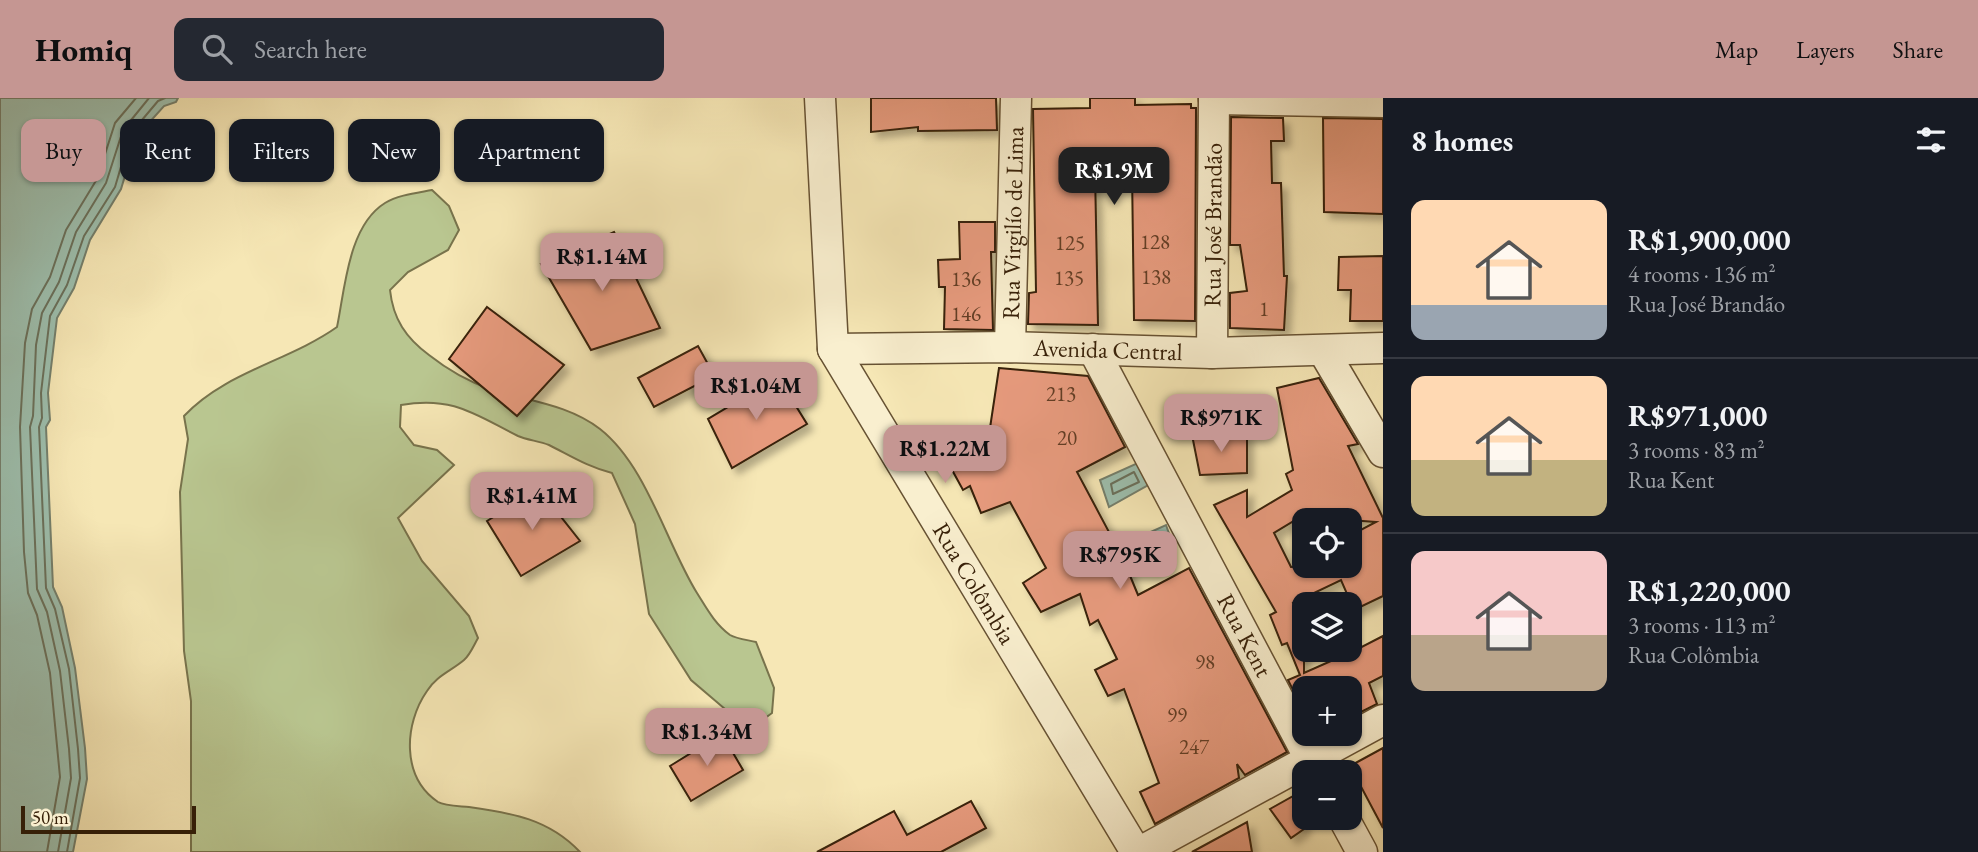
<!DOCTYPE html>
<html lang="en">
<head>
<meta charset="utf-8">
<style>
	body { margin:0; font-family:"EB Garamond",serif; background:#242831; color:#f1f3f6; height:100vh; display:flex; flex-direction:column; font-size:26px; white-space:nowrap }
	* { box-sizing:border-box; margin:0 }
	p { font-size:23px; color:#9ea1a6 }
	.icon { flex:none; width:38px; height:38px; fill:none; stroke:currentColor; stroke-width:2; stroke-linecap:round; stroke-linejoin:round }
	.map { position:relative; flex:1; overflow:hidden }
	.sheet { display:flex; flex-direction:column; background:#171b24; width:595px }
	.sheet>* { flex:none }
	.guide { position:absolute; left:21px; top:21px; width:665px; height:63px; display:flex; gap:14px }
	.controls { position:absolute; left:1292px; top:410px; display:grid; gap:14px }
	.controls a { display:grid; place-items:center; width:70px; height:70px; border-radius:14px; background:#171b24; box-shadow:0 2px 5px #0004; font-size:35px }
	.scale { position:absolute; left:21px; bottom:18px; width:175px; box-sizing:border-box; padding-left:7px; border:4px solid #372008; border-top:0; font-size:19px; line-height:24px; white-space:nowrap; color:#372008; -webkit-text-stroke:5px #f9efcf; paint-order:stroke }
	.price { position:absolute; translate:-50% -60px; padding:0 16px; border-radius:14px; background:#c59692; color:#111; font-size:23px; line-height:46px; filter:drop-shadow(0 2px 4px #0008) }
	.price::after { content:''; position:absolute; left:50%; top:42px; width:21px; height:16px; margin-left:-10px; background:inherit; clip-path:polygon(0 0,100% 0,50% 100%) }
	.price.on { background:#222; color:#fff }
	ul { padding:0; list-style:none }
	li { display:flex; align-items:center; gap:21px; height:175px; padding:0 28px }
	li+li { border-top:2px solid #363941 }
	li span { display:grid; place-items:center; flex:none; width:196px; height:140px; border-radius:14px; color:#555 }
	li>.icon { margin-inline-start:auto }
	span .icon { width:84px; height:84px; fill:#fffc; stroke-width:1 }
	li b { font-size:30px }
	h2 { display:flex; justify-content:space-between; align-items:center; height:84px; padding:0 28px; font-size:30px }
	.chip { padding:0 24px; border-radius:14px; background:#171b24; box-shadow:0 2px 5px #0004; font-size:24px; line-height:63px }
	.chip.on { background:#c59692; color:#111 }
	header { display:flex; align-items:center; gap:42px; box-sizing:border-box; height:98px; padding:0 35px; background:#c59692; color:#111 }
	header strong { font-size:33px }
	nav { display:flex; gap:38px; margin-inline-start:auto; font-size:24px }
	.search { width:490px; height:63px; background:#242831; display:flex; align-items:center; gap:18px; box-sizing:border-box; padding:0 24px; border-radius:14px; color:#9ea1a6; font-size:26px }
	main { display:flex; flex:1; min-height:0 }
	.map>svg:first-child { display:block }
	.green { fill:#b9c690; stroke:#78734c; stroke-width:2 }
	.water { fill:#9dbfae; stroke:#747f6c; stroke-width:2 }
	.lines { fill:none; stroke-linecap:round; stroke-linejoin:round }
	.shore { stroke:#6a705b; stroke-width:2 }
	.building { fill:#e69a7d; stroke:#372008; stroke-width:2; fill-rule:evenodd; filter:url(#shadow) }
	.minor-casing { stroke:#675233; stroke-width:33 }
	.minor { stroke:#f9efcf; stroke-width:30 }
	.labels { text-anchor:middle; stroke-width:6; stroke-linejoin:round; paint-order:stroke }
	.number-label { font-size:21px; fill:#633e25 }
	.street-label { font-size:24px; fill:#372008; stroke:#f9efcf }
</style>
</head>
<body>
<header>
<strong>Homiq</strong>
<div class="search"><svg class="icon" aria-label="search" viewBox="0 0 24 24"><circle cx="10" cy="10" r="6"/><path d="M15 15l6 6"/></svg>Search here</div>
<nav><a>Map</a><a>Layers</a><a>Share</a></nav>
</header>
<main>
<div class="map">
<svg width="1383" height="754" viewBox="0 0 1383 754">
	<defs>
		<filter id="shadow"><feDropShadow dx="6" dy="6" stdDeviation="3.5" flood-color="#0004"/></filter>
	</defs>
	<rect width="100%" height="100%" fill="#f6e7b5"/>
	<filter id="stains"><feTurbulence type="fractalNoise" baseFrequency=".00286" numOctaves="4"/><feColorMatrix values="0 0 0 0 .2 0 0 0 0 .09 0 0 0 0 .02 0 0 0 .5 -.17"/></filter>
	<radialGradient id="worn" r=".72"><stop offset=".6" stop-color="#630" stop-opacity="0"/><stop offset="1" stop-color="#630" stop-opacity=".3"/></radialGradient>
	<path class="green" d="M432,92l17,16 10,24 -11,20 -40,22 -18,18c3,29 16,48 39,65 19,15 38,26 61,34 37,12 78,15 110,40 47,37 66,114 97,164 10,16 18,31 33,42 7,4 18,5 26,7l18,46 -2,25 -19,14 -21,-12 -41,-35 -42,-66 -14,-90 -23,-51c-24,-6 -41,-17 -63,-28 -10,-4 -22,-5 -31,-9 -44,-22 -65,-40 -117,-31l-1,22 14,18 23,5 17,15 -56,53 24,43 47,55 9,22c-4,7 -8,17 -14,22 -13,11 -28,16 -37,31 -23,33 -26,86 11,111 7,4 22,4 31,5 43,6 80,12 111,45h-389v-151l-7,-50 -4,-159 8,-53 -4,-23c41,-44 105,-55 153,-89 8,-38 11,-101 48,-124 13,-8 31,-10 47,-13z"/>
	<g class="water">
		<path d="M0,0h178l-2,4 -12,4 -27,30 -16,53 -31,51 -16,48 -17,30 -9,75 2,27 -4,7 7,160 9,20 13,61 10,80 2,31 -14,73h-73z"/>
		<path d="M1140,364l10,22 -41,23 -9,-27z"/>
		<path d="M1166,427l7,20 -28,10 -12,-15z"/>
	</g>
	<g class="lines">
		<g class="shore">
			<path d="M1134,374l5,10 -26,12 -2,-10z"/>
			<path d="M47,754l13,-75 -10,-104 -13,-58 -9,-22 -4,-41 -4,-125 5,-84 7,-34 18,-32 16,-47 31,-51 18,-56 21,-25"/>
			<path d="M58,754l13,-74 -2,-29 -9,-78 -13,-59 -10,-23 -7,-162 3,-11 3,-71 6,-32 17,-31 17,-50 30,-49 17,-53 26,-32"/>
			<path d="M67,754l13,-74 -2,-29 -9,-80 -14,-60 -9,-21 -7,-161 3,-9 -1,-25 9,-77 17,-31 17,-49 31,-49 16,-54 27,-32 7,-3"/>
		</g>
	</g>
	<g class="building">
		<path d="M871,0h125l1,32 -79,1v-4l-47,5z"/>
		<path d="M1090,0h45v7l56,-1v4h5l-1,213 -61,-1 -2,-149 -37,1 3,153 -70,-1 1,-31 7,-1 -3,-183 57,-1z"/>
		<path d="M1231,19l52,1 1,23h-13l1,42h9l3,93h3l-3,54 -54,-2v-35l17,-2 -7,-46h-10z"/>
		<path d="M1323,20l60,1v95l-59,-2z"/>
		<path d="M959,124h36v30h-4l2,78 -49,-1 1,-42h-6l-1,-27 22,-1z"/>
		<path d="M614,134l46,96 -69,22 -50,-86z"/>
		<path d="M1383,158v65h-33l1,-31h-13l1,-33z"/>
		<path d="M487,209l77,58 -47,51 -68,-57z"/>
		<path d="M698,248l11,20 1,12 -56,29 -16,-29z"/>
		<path d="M999,270l89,8 37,71 -48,25 32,60 -22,6 37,23 14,34 51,-27 98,184 -42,23 -8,-11 2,14 -84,46 -15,-32 19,-9 -35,-94 -16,7 -13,-26 22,-11 -19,-39 -8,5 -10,-31 -39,18 -18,-29 23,-15 -36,-66 -29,11 -11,-27 -7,4 -12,-22 28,-17 -2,-22 13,-1z"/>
		<path d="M778,279l29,47 -75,44 -24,-49z"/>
		<path d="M1319,280l39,66 -10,2 35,72v78l-29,14 -13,-30 -48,23 11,24v46l45,-20v-16l7,13 27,-14v40l-14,7 8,21 -28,14v-30h-57l-4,-8 12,-5 -13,-32 -5,2 -12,-30 6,-3 -62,-107 33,-15v27l45,-27 -6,-16 7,-4 -16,-82zM1297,421l52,1 27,2 -27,14v29l-58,2 -17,-34z"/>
		<path d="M1247,336v39l-47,2 -8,-40z"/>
		<path d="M539,391l41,52 -59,35 -34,-55z"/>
		<path d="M722,636l21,36 -52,31 -21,-35z"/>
		<path d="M1383,650v80l-33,-62z"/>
		<path d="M1304,692v39l-13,9 -21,-29z"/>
		<path d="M971,703l15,27 -45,24h-124l77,-41 13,24z"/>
		<path d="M1247,724l5,30h-60z"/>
	</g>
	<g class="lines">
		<defs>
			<g id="minor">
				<path id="s1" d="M820,0l13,251 303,503"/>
				<path d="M1214,1l169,3"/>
				<path id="s2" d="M1010,249l6,-249"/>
				<path id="s3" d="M833,251l177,-2 202,6 171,-5"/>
				<path id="s4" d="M1093,251l224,423"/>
				<path d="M1324,254l59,100"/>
				<path id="s5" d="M1212,255l2,-255"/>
				<path d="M1343,719l19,35"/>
				<path d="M1140,754l243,-132"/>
			</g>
		</defs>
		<use href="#minor" class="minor-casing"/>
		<use href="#minor" class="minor"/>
	</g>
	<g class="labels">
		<g class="number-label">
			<text x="1155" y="151">128</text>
			<text x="1070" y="152">125</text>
			<text x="1156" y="186">138</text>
			<text x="1069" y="187">135</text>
			<text x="966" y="188">136</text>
			<text x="1264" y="218">1</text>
			<text x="966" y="223">146</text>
			<text x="1061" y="303">213</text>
			<text x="1067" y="347">20</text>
			<text x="1205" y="571">98</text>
			<text x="1177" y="624">99</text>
			<text x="1194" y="656">247</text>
		</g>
		<g class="street-label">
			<text dy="8" stroke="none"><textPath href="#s2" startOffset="124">Rua Virgilío de Lima</textPath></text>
			<text dy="8" stroke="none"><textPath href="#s5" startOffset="128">Rua José Brandão</textPath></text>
			<text dy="8" stroke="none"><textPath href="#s3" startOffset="275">Avenida Central</textPath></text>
			<text dy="8" stroke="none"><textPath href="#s1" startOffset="525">Rua Colômbia</textPath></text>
			<text dy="8" stroke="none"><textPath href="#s4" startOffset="324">Rua Kent</textPath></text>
		</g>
	</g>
	<rect width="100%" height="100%" filter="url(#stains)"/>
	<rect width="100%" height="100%" fill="url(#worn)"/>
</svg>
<div class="controls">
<a><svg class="icon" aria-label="locate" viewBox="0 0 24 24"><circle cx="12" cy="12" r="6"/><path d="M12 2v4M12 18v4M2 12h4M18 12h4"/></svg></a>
<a><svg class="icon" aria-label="layers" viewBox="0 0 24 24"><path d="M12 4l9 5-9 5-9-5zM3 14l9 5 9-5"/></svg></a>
<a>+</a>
<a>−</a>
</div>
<div class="scale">50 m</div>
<b class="price on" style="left:1114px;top:109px">R$1.9M</b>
<b class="price" style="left:602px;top:195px">R$1.14M</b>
<b class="price" style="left:756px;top:324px">R$1.04M</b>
<b class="price" style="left:1221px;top:356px">R$971K</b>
<b class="price" style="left:945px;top:387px">R$1.22M</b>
<b class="price" style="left:532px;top:434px">R$1.41M</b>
<b class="price" style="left:1120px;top:493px">R$795K</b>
<b class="price" style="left:707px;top:670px">R$1.34M</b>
<div class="guide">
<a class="chip on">Buy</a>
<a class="chip">Rent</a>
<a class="chip">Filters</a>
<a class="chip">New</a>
<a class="chip">Apartment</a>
</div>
</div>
<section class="sheet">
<h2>8 homes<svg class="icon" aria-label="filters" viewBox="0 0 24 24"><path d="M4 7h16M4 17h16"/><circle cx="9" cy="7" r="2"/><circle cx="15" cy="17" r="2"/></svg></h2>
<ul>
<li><span style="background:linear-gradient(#ffd9b3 75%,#9aa5b1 0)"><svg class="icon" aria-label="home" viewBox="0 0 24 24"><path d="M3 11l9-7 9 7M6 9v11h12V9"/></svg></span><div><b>R$1,900,000</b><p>4 rooms · 136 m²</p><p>Rua José Brandão</p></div></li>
<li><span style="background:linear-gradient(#ffd9b3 60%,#c2b280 0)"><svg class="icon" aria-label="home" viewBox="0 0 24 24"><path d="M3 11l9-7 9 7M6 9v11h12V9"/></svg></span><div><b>R$971,000</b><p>3 rooms · 83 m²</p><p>Rua Kent</p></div></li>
<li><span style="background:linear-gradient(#f6c9c9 60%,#b9a48a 0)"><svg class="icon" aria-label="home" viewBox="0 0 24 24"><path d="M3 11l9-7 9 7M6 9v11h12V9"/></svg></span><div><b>R$1,220,000</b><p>3 rooms · 113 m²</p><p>Rua Colômbia</p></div></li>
</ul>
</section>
</main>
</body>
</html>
